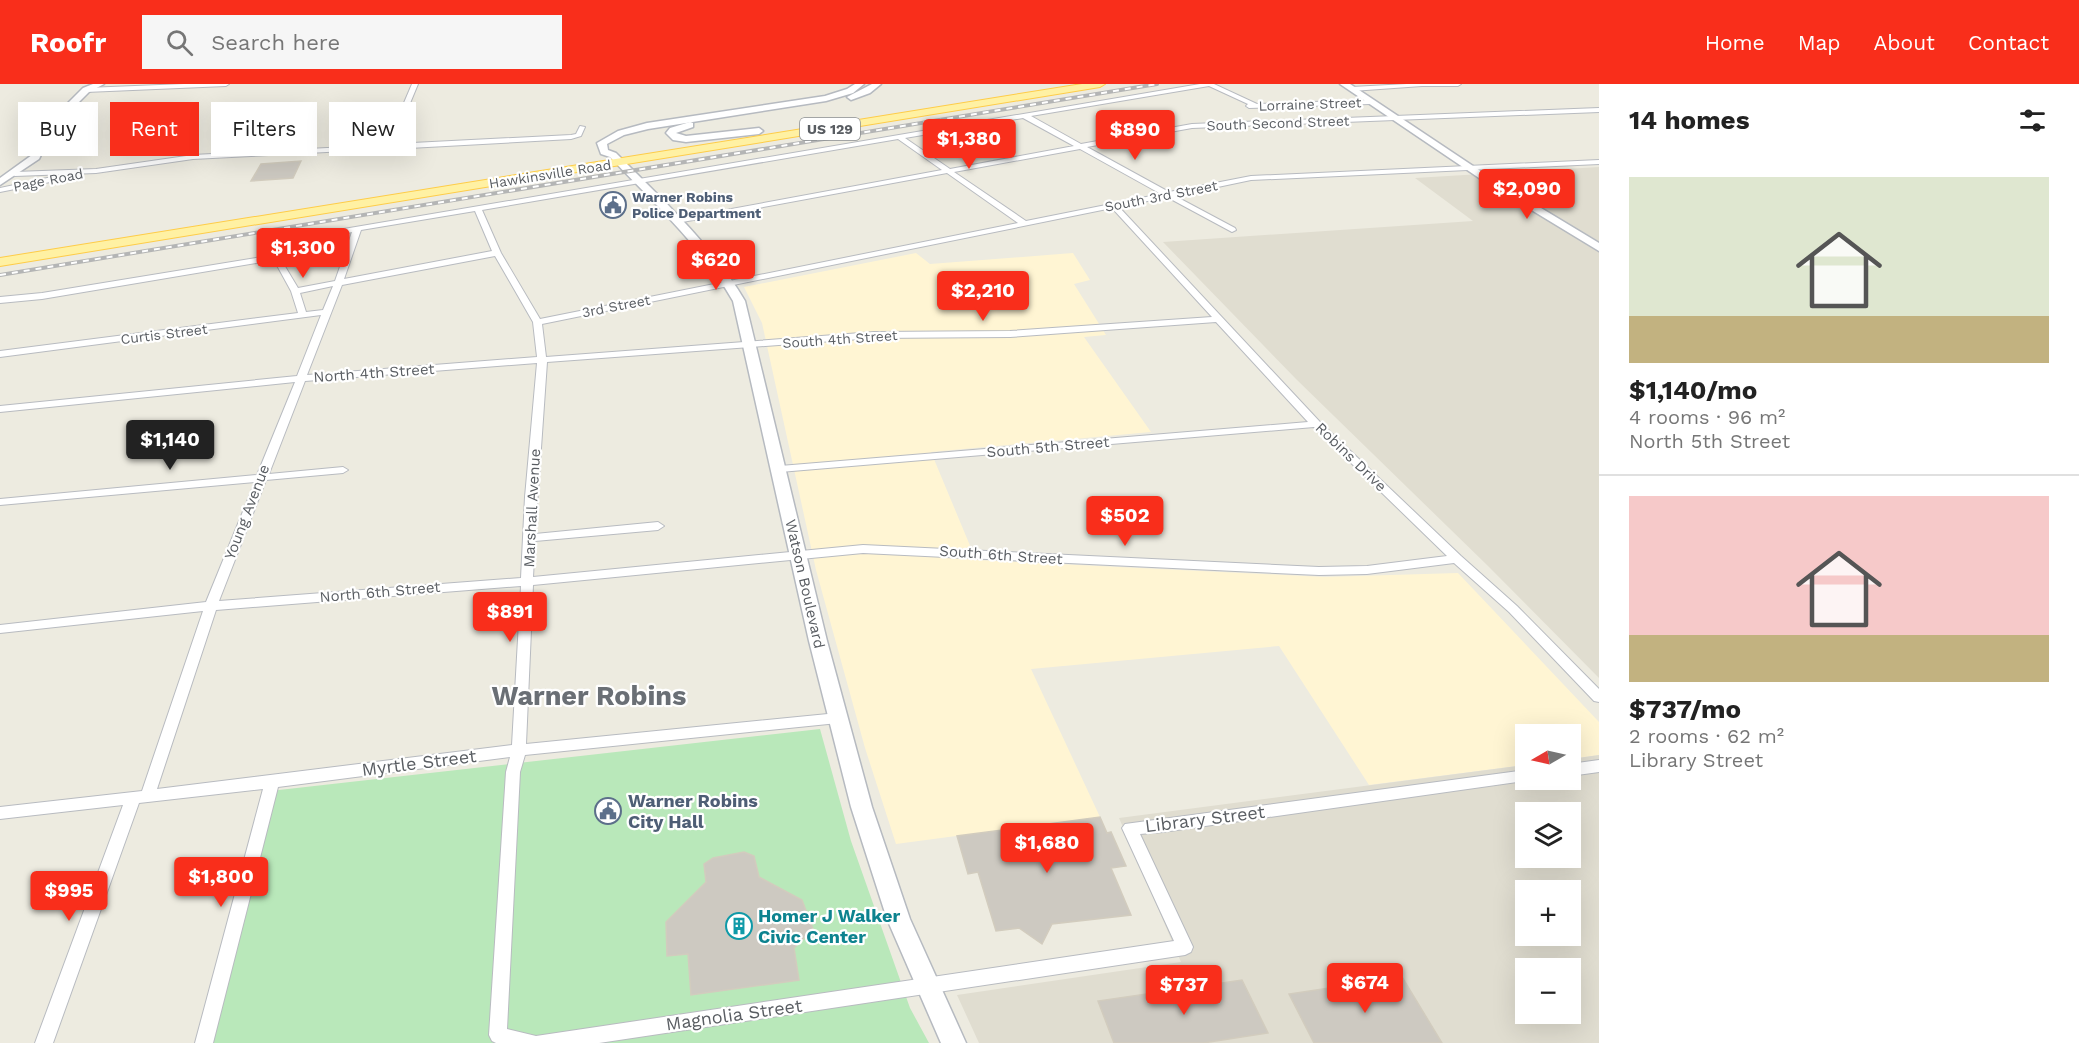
<!DOCTYPE html>
<html lang="en">
<head>
<meta charset="utf-8">
<style>
	body { margin:0; font-family:"Work Sans",sans-serif; background:#f6f6f6; color:#222; height:100vh; display:flex; flex-direction:column; font-size:22px; white-space:nowrap }
	* { box-sizing:border-box; margin:0 }
	p { font-size:20px; color:#767676 }
	.icon { flex:none; width:33px; height:33px; fill:none; stroke:currentColor; stroke-width:2; stroke-linecap:round; stroke-linejoin:round }
	.map { position:relative; flex:1; overflow:hidden }
	.side { display:flex; flex-direction:column; background:#fff; width:480px }
	.side>* { flex:none }
	.guide { position:absolute; left:18px; top:18px; width:570px; height:54px; display:flex; gap:12px }
	.needle { width:39px; rotate:261deg }
	.buttons { position:absolute; left:1515px; top:640px; display:grid; gap:12px }
	.buttons a { display:grid; place-items:center; width:66px; height:66px; border-radius:0px; background:#fff; box-shadow:0 6px 24px #0002; font-size:30px }
	.price { position:absolute; translate:-50% -51px; padding:0 14px; border-radius:6px; background:#f92e1b; color:#fff; font-size:20px; line-height:39px; filter:drop-shadow(0 2px 3px #0008) }
	.price::after { content:''; position:absolute; left:50%; top:36px; width:18px; height:14px; margin-left:-9px; background:inherit; clip-path:polygon(0 0,100% 0,50% 100%) }
	.price.selected { background:#222; color:#fff }
	ul { padding:0; list-style:none }
	li { display:grid; align-content:center; gap:12px; height:318px; padding:0 30px }
	li+li { border-top:2px solid #e0e0e0 }
	li span { display:grid; place-items:center; height:186px; border-radius:0px; color:#555 }
	li>.icon { margin-inline-start:auto }
	span .icon { width:108px; height:108px; fill:#fffc; stroke-width:1 }
	li b { font-size:26px }
	h2 { display:flex; justify-content:space-between; align-items:center; height:72px; padding:0 30px; font-size:26px }
	.tag { padding:0 21px; border-radius:0px; background:#fff; box-shadow:0 6px 24px #0002; font-size:21px; line-height:54px }
	.tag.selected { background:#f92e1b; color:#fff }
	header { display:flex; align-items:center; gap:36px; box-sizing:border-box; height:84px; padding:0 30px; background:#f92e1b; color:#fff }
	header strong { font-size:28px }
	nav { display:flex; gap:33px; margin-inline-start:auto; font-size:21px }
	.search { width:420px; height:54px; background:#f6f6f6; display:flex; align-items:center; gap:15px; box-sizing:border-box; padding:0 21px; border-radius:0px; color:#767676; font-size:22px }
	main { display:flex; flex:1; min-height:0 }
	.map>svg:first-child { display:block }
	.commercial { fill:#fff5d3 }
	.education { fill:#e0ddd0; fill-rule:evenodd }
	.green { fill:#b9e8ba }
	.building { fill:#cdc9c1; stroke:#d2ccbe; stroke-width:1.5 }
	.lines { fill:none; stroke-linecap:round; stroke-linejoin:round }
	.street-casing { stroke:#b8bbc0; stroke-width:2 }
	.secondary-casing { stroke:#b6bac0; stroke-width:3 }
	.primary-casing { stroke:#fecc48; stroke-width:2 }
	.street { fill:#fff; fill-rule:evenodd }
	.secondary { fill:#fff; fill-rule:evenodd }
	.primary { fill:#fff1a3; fill-rule:evenodd }
	.rail-casing { stroke:#b4b5b5; stroke-width:4 }
	.rail { stroke:#fff; stroke-width:2; stroke-dasharray:6; stroke-linecap:butt }
	.labels { text-anchor:middle; stroke-width:4.5; stroke-linejoin:round; paint-order:stroke }
	.far-street-label { font-size:14px; fill:#595d62; stroke:#fff }
	.shield { fill:#fff; stroke:#8b8e91; stroke-width:1.5 }
	.shield-label { font-size:14px; font-weight:bold; fill:#595d62 }
	.far-service-label { font-size:14px; font-weight:bold; fill:#4e5e75; stroke:#fff; text-anchor:start }
	.street-label { font-size:15px; fill:#595d62; stroke:#fff }
	.near-street-label { font-size:18px; fill:#595d62; stroke:#fff }
	.near-service-label { font-size:18px; font-weight:bold; fill:#4e5e75; stroke:#fff; text-anchor:start }
	.near-culture-label { font-size:18px; font-weight:bold; fill:#0d838f; stroke:#fff; text-anchor:start }
	.town-label { font-size:27px; font-weight:bold; fill:#6a6f75; stroke:#fff }
</style>
</head>
<body>
<header>
<strong>Roofr</strong>
<div class="search"><svg class="icon" aria-label="search" viewBox="0 0 24 24"><circle cx="10" cy="10" r="6"/><path d="M15 15l6 6"/></svg>Search here</div>
<nav><a>Home</a><a>Map</a><a>About</a><a>Contact</a></nav>
</header>
<main>
<div class="map">
<svg width="1599" height="959" viewBox="0 0 1599 959">
	<rect width="100%" height="100%" fill="#edebe0"/>
	<path class="commercial" d="M916,169l14,11 143,-11 17,27 -16,4 32,51 -22,2 67,95 -220,20 45,108 348,17 134,-4 141,149v33l-28,4 -1,-24h-44l-1,30 -156,20 -90,-139 -248,23 69,148 -204,27 -31,-96 -49,-178 -54,-247 -18,-36z"/>
	<g class="education">
		<path d="M1599,83v511l-112,-113 -191,-186 -133,-137 310,-21 -58,-43z"/>
		<path d="M1599,671v288h-620l-22,-48 224,-33 -62,-144 406,-53 1,15h44l1,-21zM1526,729h44v45h-44zM1526,807h44v45h-44zM1526,885h44v45h-44z"/>
	</g>
	<path class="green" d="M820,645l31,112 59,167 19,35h-723l64,-252z"/>
	<g class="building">
		<path d="M301,77l-8,17 -42,3 10,-17z"/>
		<path d="M1100,733l7,16 4,-1 15,34 -15,2 20,47 -79,9 -10,20 -23,-16 -23,3 -18,-59 -10,2 -11,-38z"/>
		<path d="M744,768l10,4 5,21 43,23 11,29 -19,19 5,32 -108,15 -3,-41 -21,2 -1,-34 40,-40 -2,-18 9,-6z"/>
		<path d="M1402,893l40,66h-128l-25,-49z"/>
		<path d="M1242,896l26,53 -65,10h-89l-16,-42z"/>
	</g>
	<g class="lines">
		<defs>
			<g id="street">
				<path d="M184,0h45l-3,2 -140,6 -3,-2 3,-2z"/>
				<path d="M412,0h6l-25,60 178,-9 5,-1 4,-8 5,1 -4,9 -10,3 -180,10 -4,4 -3,-2 1,-2 -192,10 -97,14 -81,3 -4,-2 4,-2 81,-3 97,-14 193,-10z"/>
				<path d="M1200,0h14l43,20 113,-4 3,2 -3,2 -121,4 -3,-2 2,-2 -39,-18 -178,30 50,28 111,-20 407,-16v4l-407,16 -105,19 82,45 82,-16 348,-16v4l-348,16 -76,16 60,32 1,2 -4,2 -65,-35 -48,10 201,215 141,134 56,50 82,83v13l-5,-1 -85,-89 -55,-49 -87,11 -48,1 -456,-22 -330,32 -7,159 312,-31 5,1 2,4 -2,4 -5,1 -313,32 -5,17 -13,257 29,7 638,-95 -52,-113 3,-4 401,-54v10h5l-368,52 -23,2 53,113 -2,5 -6,3 -586,88h-103l-4,-2 -3,-6 17,-263 4,-15 -232,30 -65,256h-18l68,-254 -124,14 -86,240h-18l88,-238 -123,14v-12l142,-16 61,-180 -203,22v-8l206,-23 49,-120 -255,23v-6l257,-24 38,-93 -295,30v-6l297,-30 24,-61 -321,42v-6l298,-38 -7,-22 -17,-31 -232,39 -42,4v-6l42,-4 232,-38 19,-15 33,-8zM1023,34l51,28 -124,23 -45,-31zM898,55l44,31 -265,49 -4,2 4,2 270,-50 71,50 -478,96 -39,-66 -19,-43zM1080,65l81,45 -135,27 -72,-49zM1112,124l100,109 -202,14 -136,1 -328,25 -4,-33zM475,127l17,40 -148,28 17,-49zM352,148l-17,49 -37,7 -18,-30 19,-14zM495,172l38,66 4,35 -230,18 35,-90zM333,202l-10,24 -17,2 -6,-19zM1216,238l92,100 -528,44 -5,3 5,3 534,-45 133,129 -80,10 -48,1 -456,-22 -330,32 2,-36 123,-11 6,-4 -6,-4 -123,12 12,-172 327,-24 136,-1zM537,279l-12,134 -4,81 -302,23 47,-121 77,-7 5,-3 -5,-3 -74,7 36,-93zM521,502l-9,159 -355,44 59,-179z"/>
				<path d="M1407,0h54l-3,2h-36l-70,5 -3,-2 3,-2z"/>
				<path d="M52,93h3v4l-55,11v-4z"/>
				<path d="M1599,676v12l-29,4v-12z"/>
			</g>
			<g id="secondary">
				<path d="M93,0h11l-15,8 -34,34 -16,33 -39,26v-7l32,-23 16,-32 35,-35z"/>
				<path d="M855,0h9l-11,9 -27,8 -178,28 -24,6 -17,9 1,6 8,3c46,46 96,92 129,148l82,340 45,166 38,112 56,124h-25l-54,-124 -36,-112 -42,-166 -76,-340c-31,-54 -80,-99 -123,-144l-9,-3 -4,-11 21,-12 29,-8 178,-27 22,-7z"/>
				<path d="M872,0h9l-11,9 -19,7 -4,-3z"/>
				<path d="M1340,0h10l138,92 111,67v8l-117,-71z"/>
				<path d="M690,38l3,1v4l-17,6 10,3 73,-8 4,3 -4,3 -73,8 -13,-2 -7,-7 4,-5z"/>
			</g>
			<path id="primary" d="M1082,0h23l-5,3 -1100,179v-8z"/>
		</defs>
		<use href="#street" class="street-casing"/>
		<use href="#secondary" class="secondary-casing"/>
		<use href="#primary" class="primary-casing"/>
		<use href="#street" class="street"/>
		<use href="#secondary" class="secondary"/>
		<use href="#primary" class="primary"/>
		<defs>
			<path id="rail" d="M0,191l1157,-191"/>
		</defs>
		<use href="#rail" class="rail-casing"/>
		<use href="#rail" class="rail"/>
	</g>
	<defs>
		<symbol id="civic-ring" viewBox="-11 -11 22 22"><circle r="9.5" fill="#fff" stroke="#5c6f8a" stroke-width="1.5"/><path d="M-.6-6.5H3V-4.5H.6V-3L4-1V1h2V6H-6V1h2V-1L-.6-3ZM-1.2 2.5V6h2.4V2.5Z" fill="#5c6f8a"/></symbol>
		<symbol id="building-ring" viewBox="-11 -11 22 22"><circle r="9.5" fill="#fff" stroke="#0f9aa8" stroke-width="1.5"/><path d="M-4-6H4V6H1V3H-1V6H-4ZM-2.5-4.3h1.7v1.8h-1.7ZM.8-4.3h1.7v1.8H.8ZM-2.5-1h1.7V.8h-1.7ZM.8-1h1.7V.8H.8Z" fill="#0f9aa8"/></symbol>
	</defs>
	<g fill-rule="evenodd">
		<use href="#civic-ring" x="598" y="106" width="30" height="30"/>
		<use href="#civic-ring" x="593" y="712" width="30" height="30"/>
		<use href="#building-ring" x="724" y="827" width="30" height="30"/>
	</g>
	<g class="labels">
		<g class="far-street-label">
			<text transform="translate(1310 20) rotate(-2)" y="5">Lorraine Street</text>
			<text transform="translate(1278 39) rotate(-2)" y="5">South Second Street</text>
			<text transform="translate(550 90) rotate(-9)" y="5">Hawkinsville Road</text>
			<text transform="translate(48 96) rotate(-11)" y="5">Page Road</text>
			<text transform="translate(1161 112) rotate(-11)" y="5">South 3rd Street</text>
			<text transform="translate(616 222) rotate(-11)" y="5">3rd Street</text>
			<text transform="translate(164 250) rotate(-7)" y="5">Curtis Street</text>
			<text transform="translate(840 255) rotate(-4)" y="5">South 4th Street</text>
		</g>
		<rect class="shield" x="800" y="34" width="60" height="22" rx="4.5"/>
		<g class="shield-label">
			<text x="830" y="50">US 129</text>
		</g>
		<g class="far-service-label">
			<text x="632" y="118">Warner Robins<tspan x="632" dy="16">Police Department</tspan></text>
		</g>
		<g class="street-label">
			<text transform="translate(374 289) rotate(-4)" y="5">North 4th Street</text>
			<text transform="translate(1048 363) rotate(-5)" y="5">South 5th Street</text>
			<text transform="translate(1351 373) rotate(44)" y="5">Robins Drive</text>
			<text transform="translate(532 424) rotate(-87)" y="5">Marshall Avenue</text>
			<text transform="translate(247 428) rotate(-69)" y="5">Young Avenue</text>
			<text transform="translate(1001 471) rotate(4)" y="5">South 6th Street</text>
			<text transform="translate(805 500) rotate(77)" y="5">Watson Boulevard</text>
			<text transform="translate(380 508) rotate(-5)" y="5">North 6th Street</text>
		</g>
		<g class="near-street-label">
			<text transform="translate(419 679) rotate(-7)" y="6">Myrtle Street</text>
			<text transform="translate(1205 735) rotate(-7)" y="6">Library Street</text>
			<text transform="translate(734 931) rotate(-8)" y="6">Magnolia Street</text>
		</g>
		<g class="near-service-label">
			<text x="628" y="723">Warner Robins<tspan x="628" dy="21">City Hall</tspan></text>
		</g>
		<g class="near-culture-label">
			<text x="758" y="838">Homer J Walker<tspan x="758" dy="21">Civic Center</tspan></text>
		</g>
		<g class="town-label">
			<text x="589" y="621">Warner Robins</text>
		</g>
	</g>
</svg>
<div class="buttons">
<a><svg class="needle" viewBox="-14 -14 28 28"><path d="M0-13l5 13h-10z" fill="#e53935"/><path d="M0 13l5-13h-10z" fill="#767676"/></svg></a>
<a><svg class="icon" aria-label="layers" viewBox="0 0 24 24"><path d="M12 4l9 5-9 5-9-5zM3 14l9 5 9-5"/></svg></a>
<a>+</a>
<a>−</a>
</div>
<b class="price" style="left:1135px;top:77px">$890</b>
<b class="price" style="left:969px;top:86px">$1,380</b>
<b class="price" style="left:1527px;top:136px">$2,090</b>
<b class="price" style="left:303px;top:195px">$1,300</b>
<b class="price" style="left:716px;top:207px">$620</b>
<b class="price" style="left:983px;top:238px">$2,210</b>
<b class="price selected" style="left:170px;top:387px">$1,140</b>
<b class="price" style="left:1125px;top:463px">$502</b>
<b class="price" style="left:510px;top:559px">$891</b>
<b class="price" style="left:1047px;top:790px">$1,680</b>
<b class="price" style="left:221px;top:824px">$1,800</b>
<b class="price" style="left:69px;top:838px">$995</b>
<b class="price" style="left:1365px;top:930px">$674</b>
<b class="price" style="left:1184px;top:932px">$737</b>
<div class="guide">
<a class="tag">Buy</a>
<a class="tag selected">Rent</a>
<a class="tag">Filters</a>
<a class="tag">New</a>
</div>
</div>
<section class="side">
<h2>14 homes<svg class="icon" aria-label="filters" viewBox="0 0 24 24"><path d="M4 7h16M4 17h16"/><circle cx="9" cy="7" r="2"/><circle cx="15" cy="17" r="2"/></svg></h2>
<ul>
<li><span style="background:linear-gradient(#dfe7d0 75%,#c2b280 0)"><svg class="icon" aria-label="home" viewBox="0 0 24 24"><path d="M3 11l9-7 9 7M6 9v11h12V9"/></svg></span><div><b>$1,140/mo</b><p>4 rooms · 96 m²</p><p>North 5th Street</p></div></li>
<li><span style="background:linear-gradient(#f6c9c9 75%,#c2b280 0)"><svg class="icon" aria-label="home" viewBox="0 0 24 24"><path d="M3 11l9-7 9 7M6 9v11h12V9"/></svg></span><div><b>$737/mo</b><p>2 rooms · 62 m²</p><p>Library Street</p></div></li>
</ul>
</section>
</main>
</body>
</html>
